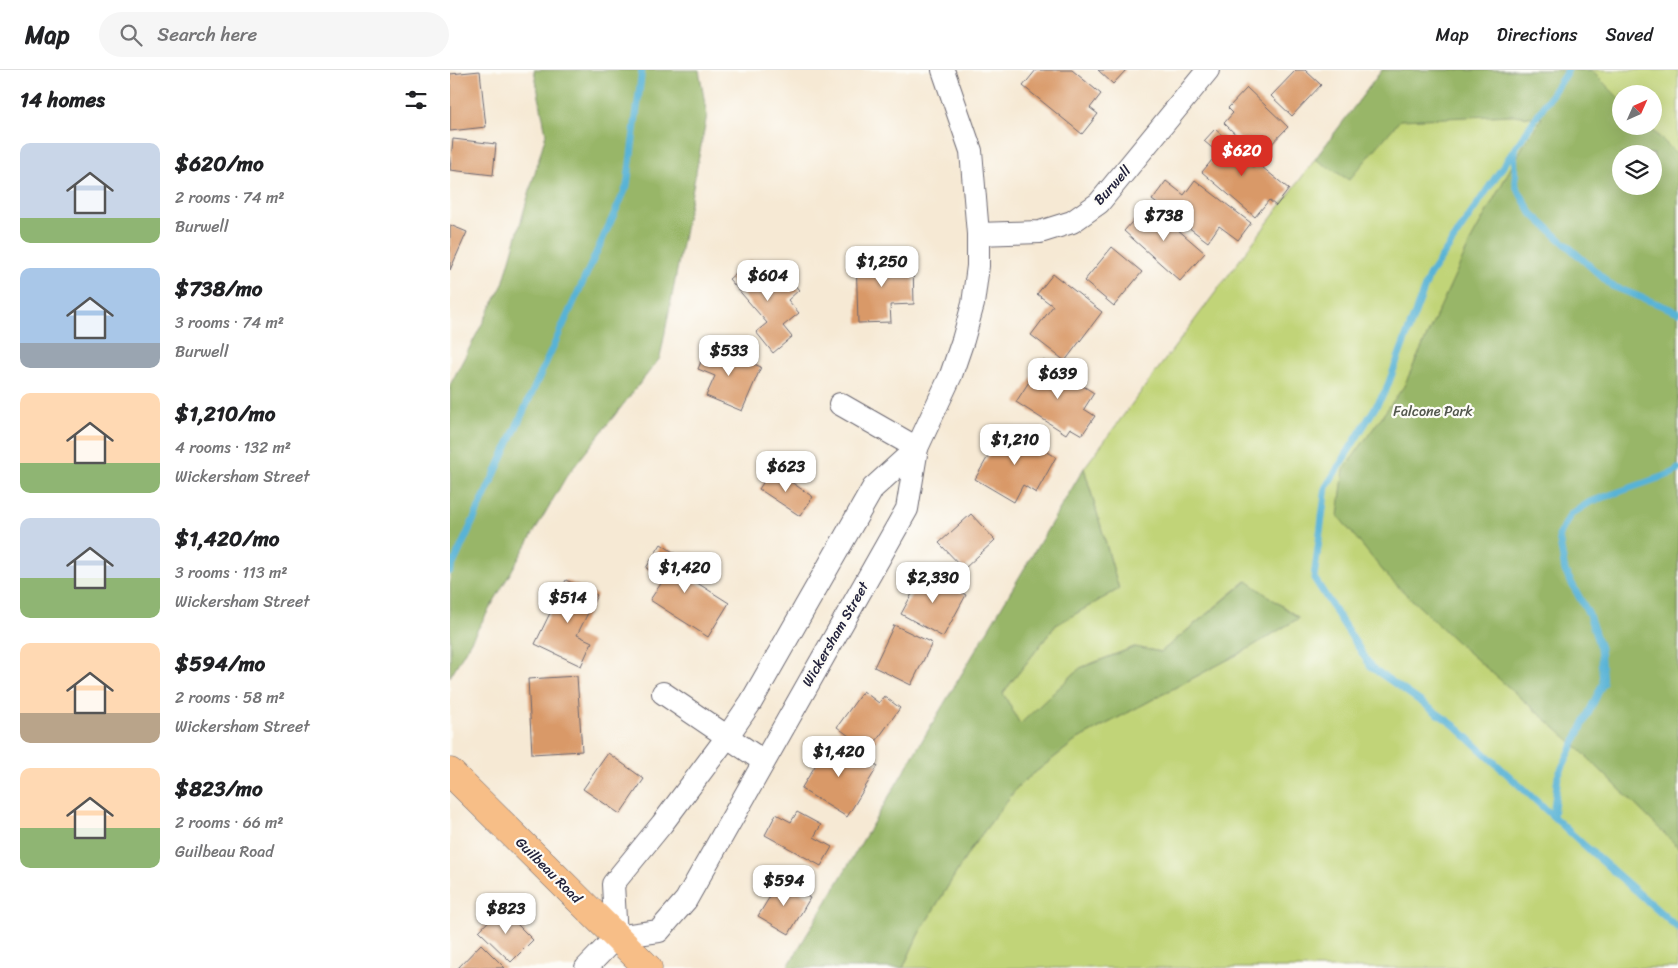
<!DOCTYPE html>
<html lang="en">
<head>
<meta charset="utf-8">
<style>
	body { margin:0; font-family:Sriracha,sans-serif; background:#f6f6f6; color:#202124; height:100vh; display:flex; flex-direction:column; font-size:19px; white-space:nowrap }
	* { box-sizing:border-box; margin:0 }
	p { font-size:16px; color:#757577 }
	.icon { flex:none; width:28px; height:28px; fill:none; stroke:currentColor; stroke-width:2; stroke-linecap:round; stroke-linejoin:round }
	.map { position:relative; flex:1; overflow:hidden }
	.sheet { display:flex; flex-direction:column; background:#fff; width:450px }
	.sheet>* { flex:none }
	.needle { width:32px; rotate:45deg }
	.buttons { position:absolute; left:1162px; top:15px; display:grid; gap:10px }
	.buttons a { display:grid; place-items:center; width:50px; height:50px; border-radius:50%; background:#fff; box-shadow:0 5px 20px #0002; font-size:25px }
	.price { position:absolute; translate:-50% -42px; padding:0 11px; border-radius:10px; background:#fff; color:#222; font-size:16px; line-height:32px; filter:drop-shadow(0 1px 2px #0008) }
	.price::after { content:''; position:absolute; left:50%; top:30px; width:15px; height:11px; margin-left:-8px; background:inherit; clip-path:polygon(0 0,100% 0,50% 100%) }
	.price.on { background:#d93025; color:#fff }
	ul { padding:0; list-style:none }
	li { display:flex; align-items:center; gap:15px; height:125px; padding:0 20px }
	li span { display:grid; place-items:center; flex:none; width:140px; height:100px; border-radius:10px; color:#555 }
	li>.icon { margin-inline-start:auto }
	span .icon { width:60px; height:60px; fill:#fffc; stroke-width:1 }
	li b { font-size:21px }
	h2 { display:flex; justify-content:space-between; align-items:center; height:60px; padding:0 20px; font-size:21px }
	header { display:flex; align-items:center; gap:30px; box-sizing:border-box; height:70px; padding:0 25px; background:#fff; border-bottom:1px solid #e0e0e0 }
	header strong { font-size:24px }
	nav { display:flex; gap:28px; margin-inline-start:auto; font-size:18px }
	.search { width:350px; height:45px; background:#f6f6f6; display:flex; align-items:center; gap:12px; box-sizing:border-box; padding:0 18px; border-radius:28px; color:#757577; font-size:19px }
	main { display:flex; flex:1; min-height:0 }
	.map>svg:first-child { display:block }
	.green { fill:#c1d478; stroke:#727b5a; fill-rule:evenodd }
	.forest { fill:#98b668; stroke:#5d6c52; fill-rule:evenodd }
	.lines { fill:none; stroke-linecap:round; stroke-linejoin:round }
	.stream { stroke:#58b3d6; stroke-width:7 }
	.building { fill:#d99967 }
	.minor-casing { stroke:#6c6871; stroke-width:24 }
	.major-casing { stroke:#6c6871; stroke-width:29 }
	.minor { stroke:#fff; stroke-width:22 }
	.major { stroke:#f7be87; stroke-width:28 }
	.labels { text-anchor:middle; stroke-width:4.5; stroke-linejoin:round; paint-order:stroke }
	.street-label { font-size:14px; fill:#22223b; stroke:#fdfcf7 }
	.park-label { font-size:14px; fill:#52574d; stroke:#fdfcf7 }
</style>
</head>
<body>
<header>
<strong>Map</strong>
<div class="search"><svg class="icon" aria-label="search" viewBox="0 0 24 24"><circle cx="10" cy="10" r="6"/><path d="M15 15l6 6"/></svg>Search here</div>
<nav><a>Map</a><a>Directions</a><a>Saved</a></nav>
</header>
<main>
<section class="sheet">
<h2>14 homes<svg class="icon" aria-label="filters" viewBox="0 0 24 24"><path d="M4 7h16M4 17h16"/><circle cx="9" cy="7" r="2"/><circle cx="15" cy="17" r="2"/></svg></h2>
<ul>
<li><span style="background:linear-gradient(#c9d6e8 75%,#8fb573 0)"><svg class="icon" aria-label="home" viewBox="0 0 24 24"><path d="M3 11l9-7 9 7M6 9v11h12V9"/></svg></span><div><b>$620/mo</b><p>2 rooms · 74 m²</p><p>Burwell</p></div></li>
<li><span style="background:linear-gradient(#a9c7e8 75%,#9aa5b1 0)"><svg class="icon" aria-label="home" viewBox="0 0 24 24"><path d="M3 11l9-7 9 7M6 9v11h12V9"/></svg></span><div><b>$738/mo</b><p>3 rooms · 74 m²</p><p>Burwell</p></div></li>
<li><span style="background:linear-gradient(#ffd9b3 70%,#8fb573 0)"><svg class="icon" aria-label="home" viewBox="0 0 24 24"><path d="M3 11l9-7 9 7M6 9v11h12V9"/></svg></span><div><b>$1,210/mo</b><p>4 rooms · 132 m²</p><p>Wickersham Street</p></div></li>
<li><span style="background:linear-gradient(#c9d6e8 60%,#8fb573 0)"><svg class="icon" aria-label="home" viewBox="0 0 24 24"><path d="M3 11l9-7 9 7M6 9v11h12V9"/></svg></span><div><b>$1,420/mo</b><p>3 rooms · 113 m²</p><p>Wickersham Street</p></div></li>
<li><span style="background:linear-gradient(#ffd9b3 70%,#b9a48a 0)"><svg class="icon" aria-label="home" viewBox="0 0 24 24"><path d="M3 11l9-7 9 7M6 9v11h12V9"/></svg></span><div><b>$594/mo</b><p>2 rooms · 58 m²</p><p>Wickersham Street</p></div></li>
<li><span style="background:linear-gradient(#ffd9b3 60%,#8fb573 0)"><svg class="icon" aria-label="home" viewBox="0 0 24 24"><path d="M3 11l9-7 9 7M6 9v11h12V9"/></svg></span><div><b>$823/mo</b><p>2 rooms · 66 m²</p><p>Guilbeau Road</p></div></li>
</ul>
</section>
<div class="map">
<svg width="1228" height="898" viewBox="0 0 1228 898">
	<rect width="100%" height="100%" fill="#fdfcf7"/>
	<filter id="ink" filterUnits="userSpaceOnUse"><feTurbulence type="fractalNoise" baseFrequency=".02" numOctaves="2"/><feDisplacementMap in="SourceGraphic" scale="10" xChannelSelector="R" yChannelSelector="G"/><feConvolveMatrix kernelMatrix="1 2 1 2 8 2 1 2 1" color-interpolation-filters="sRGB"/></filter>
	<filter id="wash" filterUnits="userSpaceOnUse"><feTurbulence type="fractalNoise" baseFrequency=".0096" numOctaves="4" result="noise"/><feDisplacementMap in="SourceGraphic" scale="20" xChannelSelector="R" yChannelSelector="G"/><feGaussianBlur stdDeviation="1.12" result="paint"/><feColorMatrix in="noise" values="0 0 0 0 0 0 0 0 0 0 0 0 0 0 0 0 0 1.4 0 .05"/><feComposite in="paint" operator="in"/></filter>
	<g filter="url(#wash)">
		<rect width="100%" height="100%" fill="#f6e9d4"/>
		<path class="green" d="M932,0h296v898h-775l15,-33 54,-88 47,-62 59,-46 168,-89 53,-32 -53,-37 -85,71 -27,-5 -54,21 -60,57 -17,-32 53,-68 63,-36 -35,-121zM1171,24h33v32h-33zM1171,84h33v32h-33z"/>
		<g class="forest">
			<path d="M84,0h165l8,45 -47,243 -94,119 -116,200v-292l53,-101 43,-150z"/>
			<path d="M932,0h209l30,30v26h27l30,29v692l-102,-101 -116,-101 -72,-68 -50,-61 6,-47 60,-83 68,-148 51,-92 19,-28 -31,-3 -111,5 -51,60 -34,-21zM1171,84h33v32h-33z"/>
			<path d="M634,398l35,121 -63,36 -53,68 17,31 60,-56 55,-21 26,5 86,-71 52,37 -53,32 -168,89 -59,46 -47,62 -54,88 -15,33h-116z"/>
		</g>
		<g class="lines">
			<g class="stream">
				<path d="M1118,0l-139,206 -43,114 -60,97 -12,91 57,89 83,58 131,121 93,82"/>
				<path d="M1064,80l2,36 15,27 81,73 66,26"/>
				<path d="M0,501l177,-385 15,-116"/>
				<path d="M1103,746l5,-40 45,-93 -3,-35 -11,-33 -24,-44 -6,-35 11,-21 20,-13 83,-29 5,-4"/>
			</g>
		</g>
		<g id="blocks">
			<g class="building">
				<path d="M586,0h36l29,24 -11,14 8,6 -16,20 -59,-48z"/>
				<path d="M648,0h28l-13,14z"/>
				<path d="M846,0h9l16,15 -29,31 -21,-20z"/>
				<path d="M30,1l6,56 -36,4v-57z"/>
				<path d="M797,18l41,39 -29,30 -35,-34 9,-10 -5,-5z"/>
				<path d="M765,59l16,14 -3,3 25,21 4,-4 32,26 -13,17 -7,-6 -14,17 -53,-45 16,-19 -14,-12z"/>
				<path d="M3,69l43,5 -3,31 -43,-5z"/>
				<path d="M745,110l56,43 -13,17 -19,-14 -11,16 -56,-42 14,-19 18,14z"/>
				<path d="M698,134l57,49 -25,28 -56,-50z"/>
				<path d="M0,155l17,7 -17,38z"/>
				<path d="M662,177l30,25 -28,34 -30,-25z"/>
				<path d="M426,185l1,9 36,-1 1,41 -24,1 1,17 -33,1 -2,-67z"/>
				<path d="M301,190l20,22 12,-10 16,18 -11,10 11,13 -16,13 9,11 -19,16 -17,-21 11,-9 -38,-44z"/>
				<path d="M603,204l49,38 -37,49 -34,-26 22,-29 -16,-12z"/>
				<path d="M258,274l53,23 -19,44 -36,-15 9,-20 -17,-7z"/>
				<path d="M593,290l51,33 -10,16 11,7 -13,19 -12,-7 -4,6 -50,-32z"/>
				<path d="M555,357l51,30 -20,36 -13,-8 -9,17 -39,-23z"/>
				<path d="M322,399l41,28 -13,19 -41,-27z"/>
				<path d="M521,444l24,26 -31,29 -25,-26z"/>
				<path d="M211,474l21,14 -7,11 54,34 -21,34 -58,-37 14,-21 -18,-11z"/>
				<path d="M474,502l42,23 -23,42 -42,-23z"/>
				<path d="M116,510l31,15 -20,40 15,7 -11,24 -46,-22z"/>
				<path d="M444,555l38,18 -21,42 -37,-18z"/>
				<path d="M127,606l5,75 -50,3 -4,-75z"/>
				<path d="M413,621l16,12 5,-7 16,12 -31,43 -32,-24z"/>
				<path d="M382,668l46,28 -31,51 -46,-28z"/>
				<path d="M158,683l36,26 -24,35 -37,-25z"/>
				<path d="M347,742l24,13 -7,12 18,10 -11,19 -56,-31 11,-21 15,8z"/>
				<path d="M330,810l30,18 -21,36 -31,-18z"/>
				<path d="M51,838l32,32 -22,22 -32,-31z"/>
				<path d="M31,874l24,24h-47z"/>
			</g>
		</g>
	</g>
	<g filter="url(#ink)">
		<use href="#blocks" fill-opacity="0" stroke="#6c6871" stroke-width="1"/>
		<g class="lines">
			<defs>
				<g id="minor">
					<path d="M528,164l62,-2 32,-10 27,-19 109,-133"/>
					<path d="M390,334l77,44"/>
					<path d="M213,623l100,68"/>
					<path d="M166,867l-3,-53 49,-60 65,-87 24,-35 122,-214 44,-40"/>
					<path d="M136,898l30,-31 43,-6 27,-31 221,-391 10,-61 34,-73 12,-35 10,-36 5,-38v-32l-7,-83 -28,-81"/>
				</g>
				<path id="major" d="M0,702l198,196"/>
			</defs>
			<use href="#minor" class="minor-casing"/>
			<use href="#major" class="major-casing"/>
			<use href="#minor" class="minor"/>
			<use href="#major" class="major"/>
		</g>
	</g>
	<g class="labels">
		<g class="street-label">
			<text transform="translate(662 115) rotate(-48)" y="5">Burwell</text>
			<text transform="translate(385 564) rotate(-60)" y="5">Wickersham Street</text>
			<text transform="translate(99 800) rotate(45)" y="5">Guilbeau Road</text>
		</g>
		<g class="park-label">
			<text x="983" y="346">Falcone Park</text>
		</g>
	</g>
</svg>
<div class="buttons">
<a><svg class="needle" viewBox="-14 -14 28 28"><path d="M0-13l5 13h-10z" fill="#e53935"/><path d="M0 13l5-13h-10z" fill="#757577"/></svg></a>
<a><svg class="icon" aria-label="layers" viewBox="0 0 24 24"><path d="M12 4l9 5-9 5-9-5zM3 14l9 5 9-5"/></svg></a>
</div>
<b class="price on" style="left:792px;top:107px">$620</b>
<b class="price" style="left:714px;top:172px">$738</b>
<b class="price" style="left:432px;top:218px">$1,250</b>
<b class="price" style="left:318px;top:232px">$604</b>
<b class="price" style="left:279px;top:307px">$533</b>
<b class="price" style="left:608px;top:330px">$639</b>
<b class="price" style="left:565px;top:396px">$1,210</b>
<b class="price" style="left:336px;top:423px">$623</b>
<b class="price" style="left:235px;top:524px">$1,420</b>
<b class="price" style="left:483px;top:534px">$2,330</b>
<b class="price" style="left:118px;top:554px">$514</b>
<b class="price" style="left:389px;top:708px">$1,420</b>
<b class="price" style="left:334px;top:837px">$594</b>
<b class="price" style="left:56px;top:865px">$823</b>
</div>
</main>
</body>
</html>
